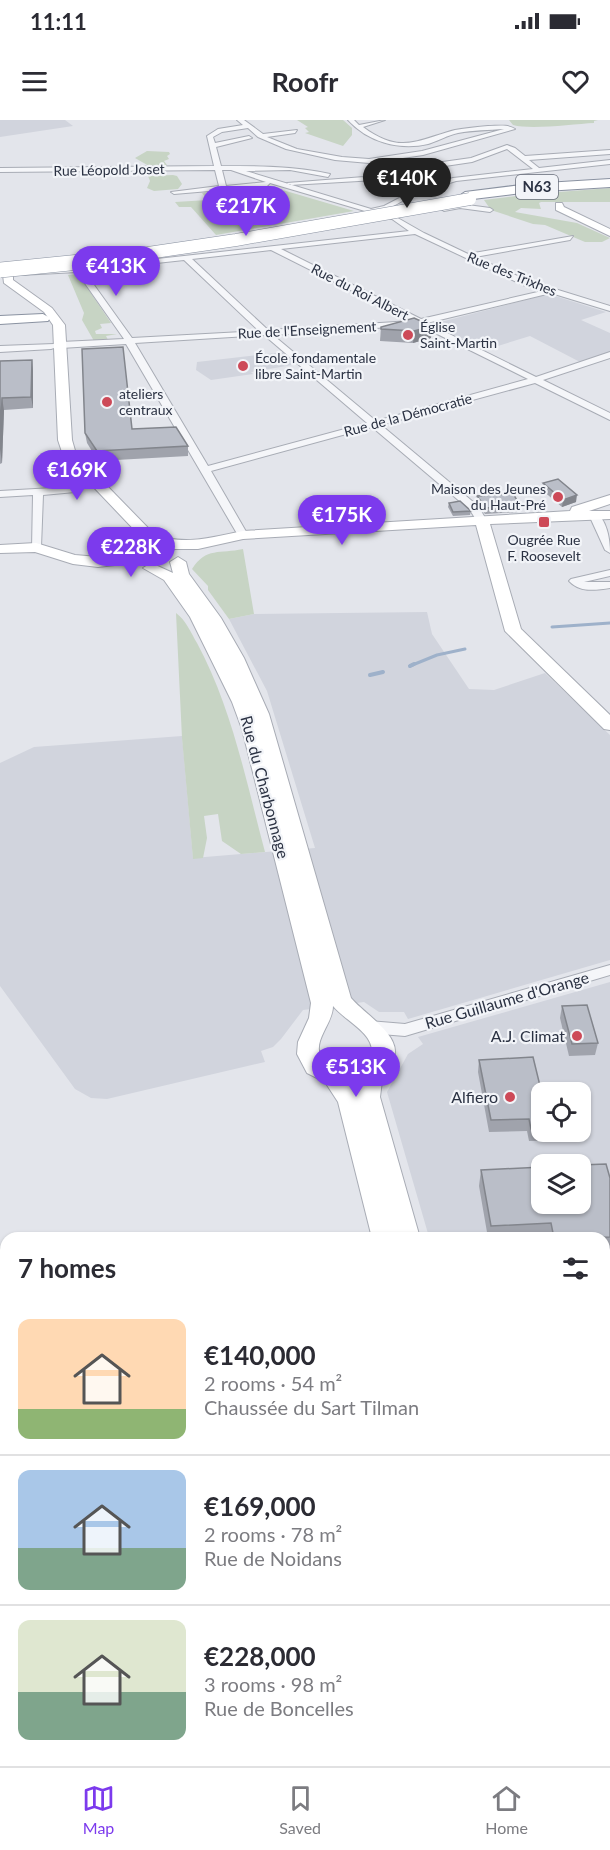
<!DOCTYPE html>
<html lang="en">
<head>
<meta charset="utf-8">
<style>
	body { margin:0; font-family:Lato,sans-serif; background:#f2f2f3; color:#2b2b33; height:100vh; display:flex; flex-direction:column; font-size:22px; white-space:nowrap }
	* { box-sizing:border-box; margin:0 }
	p { font-size:20px; color:#7c7c81 }
	.icon { flex:none; width:33px; height:33px; fill:none; stroke:currentColor; stroke-width:2; stroke-linecap:round; stroke-linejoin:round }
	.map { position:relative; flex:1; overflow:hidden }
	.panel { position:absolute; left:0px; top:1112px; width:610px; height:536px; display:flex; flex-direction:column; background:#fff; border-radius:18px 18px 0 0; box-shadow:0 2px 4px #0004 }
	.panel>* { flex:none }
	.tools { position:absolute; left:531px; top:962px; display:grid; gap:12px }
	.tools a { display:grid; place-items:center; width:60px; height:60px; border-radius:12px; background:#fff; box-shadow:0 2px 4px #0004; font-size:30px }
	.price { position:absolute; translate:-50% -51px; padding:0 14px; border-radius:21px; background:#7c3aed; color:#fff; font-size:20px; line-height:39px; filter:drop-shadow(0 2px 3px #0008) }
	.price::after { content:''; position:absolute; left:50%; top:36px; width:18px; height:14px; margin-left:-9px; background:inherit; clip-path:polygon(0 0,100% 0,50% 100%) }
	.price.current { background:#222; color:#fff }
	ul { padding:0; list-style:none }
	li { display:flex; align-items:center; gap:18px; height:150px; padding:0 18px }
	li+li { border-top:2px solid #e1e1e2 }
	li span { display:grid; place-items:center; flex:none; width:168px; height:120px; border-radius:12px; color:#555 }
	li>.icon { margin-inline-start:auto }
	span .icon { width:72px; height:72px; fill:#fffc; stroke-width:1 }
	li b { font-size:26px }
	h2 { display:flex; justify-content:space-between; align-items:center; height:72px; padding:0 18px; font-size:26px }
	.status { display:flex; justify-content:space-between; align-items:center; height:42px; padding:0 30px; background:#fff; direction:ltr }
	.status svg { height:16px; fill:currentColor }
	header { display:flex; justify-content:space-between; align-items:center; height:78px; padding:0 18px; background:#fff; font-size:27px; font-weight:700 }
	.tabs { display:flex; justify-content:space-around; align-items:center; height:84px; border-top:2px solid #e1e1e2; background:#fff; font-size:16px; color:#7c7c81 }
	.tabs a { display:grid; justify-items:center; gap:3px }
	.tabs .current { color:#7c3aed }
	.map>svg:first-child { display:block }
	.built { fill:#d1d4dd; fill-rule:evenodd }
	.green { fill:#c7d4c4 }
	.lines { fill:none; stroke-linecap:round; stroke-linejoin:round }
	.stream-far1 { stroke:#9eb1ca; stroke-width:3 }
	.stream { stroke:#9eb1ca; stroke-width:4 }
	.street-casing { stroke:#a8acb5; stroke-width:2 }
	.secondary-casing { stroke:#a8acb5; stroke-width:2 }
	.highway-casing { stroke:#8a92a1; stroke-width:2 }
	.street { fill:#f5f6f9; fill-rule:evenodd }
	.secondary { fill:#fff; fill-rule:evenodd }
	.highway { fill:#fff; fill-rule:evenodd }
	.highway-bridge-far1-casing { stroke:#8a92a1; stroke-width:13; stroke-linecap:butt }
	.highway-bridge-casing { stroke:#8a92a1; stroke-width:16; stroke-linecap:butt }
	.highway-bridge-far1 { stroke:#fff; stroke-width:12 }
	.highway-bridge { stroke:#fff; stroke-width:15 }
	.wall { fill:#a0a3ac }
	.shaded-wall { fill:#82858c }
	.building { fill:#babec8; stroke:#82858c; stroke-width:1.5 }
	.poi-dot { fill:#cd4a58; stroke:#f2f4f8; stroke-width:2 }
	.labels { text-anchor:middle; stroke-width:4.5; stroke-linejoin:round; paint-order:stroke }
	.far-street-label { font-size:14px; fill:#2b3243; stroke:#f2f4f8 }
	.far-poi-label { font-size:14px; fill:#2b3243; stroke:#f2f4f8; text-anchor:start }
	.shield { fill:#f2f4f8; stroke:#676c79; stroke-width:1.5 }
	.shield-label { font-size:15px; font-weight:bold; fill:#2b3243 }
	.street-label { font-size:16px; fill:#2b3243; stroke:#f2f4f8 }
	.poi-label { font-size:16px; fill:#2b3243; stroke:#f2f4f8; text-anchor:end }
</style>
</head>
<body>
<div class="status"><b>11:11</b><svg viewBox="0 0 49 12"><path d="M0 12V9h3v3zM5 12V6h3v6zM10 12V3h3v9zM15 12V0h3v12zM26 1h20v11H26zM47 4h2v5h-2z"/></svg></div>
<header><svg class="icon" aria-label="menu" viewBox="0 0 24 24"><path d="M4 6h16M4 12h16M4 18h16"/></svg>Roofr<svg class="icon" aria-label="heart" viewBox="0 0 24 24"><path d="M12 20l-8-8c-3-5 5-10 8-4 3-6 11-1 8 4z"/></svg></header>
<div class="map">
<svg width="610" height="1646" viewBox="0 0 610 1646">
	<rect width="100%" height="100%" fill="#e3e5eb"/>
	<g class="built">
		<path d="M0,0h65l8,6 -73,11z"/>
		<path d="M544,175h8l54,17 -25,8 29,13v19l-30,10 -50,-26 -45,14 -52,-26z"/>
		<path d="M285,232l13,12 -47,8 2,2 -42,6 -15,-10 1,-8z"/>
		<path d="M427,492l5,22 37,55 25,1 51,-17 65,62v225l-202,59 -4,-7h-25l-15,-10 -61,8 -22,29 -8,8 -12,4 4,11 -158,37 -16,-1 -16,-9 -75,-103v-223l34,-16 148,-11 11,122 122,-10 -48,-157 -38,-72 25,-5z"/>
		<path d="M610,862v784h-26l-2,-5h22v-523l-175,-1 -42,-145 21,-38 15,-10 -5,-7zM542,972h38v39h-38zM542,1044h38v39h-38z"/>
	</g>
	<g class="green">
		<path d="M297,0h46l9,8v7l-9,11 -38,-13 4,-1 -4,-4 3,-1z"/>
		<path d="M509,0h89l-4,1v2c-20,1 -63,7 -81,2z"/>
		<path d="M147,31l22,1 1,2 -3,2 2,3 -5,2 3,4 -18,1 -14,-8z"/>
		<path d="M173,55l4,1 5,8 -4,5 -24,2 -7,-3 3,-7 -2,-5z"/>
		<path d="M269,66l85,25 -138,24 -25,-28h-12l-4,-5 33,-2 -6,-7z"/>
		<path d="M610,68v14h-69l-2,1 2,6 -20,-1 -6,4 62,11 33,15 -8,4h-17l-40,-17 -12,-1 -42,-14 -7,-10 49,-6z"/>
		<path d="M78,154l33,49 -11,1 2,4 -7,3 1,3h21l-11,2 2,4 -14,1 -12,-21 2,-7 -16,-38z"/>
		<path d="M243,429l11,65 -25,5 -21,-29v-4l-16,-17c14,-22 28,-15 51,-20z"/>
		<path d="M176,493c10,7 15,20 21,30 35,65 49,138 68,209l-24,2 -19,-13 -4,-27 -14,2 3,22 -4,20 -10,1 -11,-121z"/>
	</g>
	<g class="lines">
		<g class="stream-far1">
			<path d="M552,507l58,-4"/>
			<path d="M410,546l27,-11 28,-6"/>
		</g>
		<g class="stream">
			<path d="M410,546l4,-2"/>
			<path d="M370,555l13,-3"/>
		</g>
		<defs>
			<g id="street">
				<path d="M237,0h7l19,14 34,-4 -2,3 -28,4 30,12 45,8 27,2 53,-8 82,-22c-15,1 -31,1 -46,4 -10,2 -20,8 -30,11 -30,7 -61,-3 -80,-24h6l5,5 26,-5 -22,7c38,28 54,13 92,3 11,-2 22,-3 33,-4 10,0 19,-2 27,3l-92,26 -54,8 -34,-3 -49,-11 -28,-12 -10,-9 -26,4 -9,5 2,6 34,-7 3,2 -36,9 5,19c36,0 72,0 109,8l-2,3 -38,-7 -44,1 125,38 13,-3 27,-14 42,-14 80,-9 -26,-20 -35,13 -94,14 1,2 -3,2 -86,5 -3,-2 77,-6 29,-8 78,-11 36,-13 8,3 10,8 85,-6v4l-81,6 10,8 71,-8v4l-154,17 -41,13 -27,15 -9,2 17,6 28,16 44,21 105,-18 -3,4 -95,17 54,24 81,25v5l-59,-18 -124,30 109,54 74,-25v6l-67,22 67,33v7l-75,-37 -154,42 97,81 9,15 -5,3 -4,-1 -8,-13 -98,-83 -161,44 37,64 -9,2 -113,-193 -65,4 -4,-3 4,-3 63,-3 -47,-67 -57,3 -4,-2 4,-2h29l360,-40 -17,-12 -122,-36 -3,3 -93,8 -3,-2 48,-6 -4,-16 -215,2v-4l214,-2 -7,-30 11,-7 25,-4zM222,50h9l35,12 -40,4zM415,114l108,51 19,6 -121,28 -140,-70zM271,130l141,71 -144,9 -76,-71zM184,140l75,71 -127,7 -48,-67zM419,205l109,54 -152,42 -103,-86zM264,215l103,88 -159,43 -73,-123z"/>
				<path d="M460,84l30,4 3,2 -3,2 -30,-4 -16,3 -3,-2z"/>
				<path d="M54,224v4l-3,1 -51,3v-6z"/>
				<path d="M71,367l4,1v4l-32,3 -2,52 -5,3 -4,-1 1,-54 -33,2v-6z"/>
				<path d="M594,392c13,6 16,28 16,41l-5,-3 -16,-35z"/>
				<path d="M610,450v6l-26,6h26v6c-14,2 -30,5 -41,-7l2,-2z"/>
				<path d="M610,845v10l-205,61 -36,-3 -6,-2 -2,-4 2,-4 6,-2 36,3z"/>
				<path d="M604,1183h6v16l-6,1z"/>
			</g>
			<g id="secondary">
				<path d="M556,83h6l2,4 46,22v7l-54,-26z"/>
				<path d="M8,152l5,3v5l39,28 13,17 7,115 4,14 77,79c29,14 59,4 90,-2l327,-20 2,-4 38,-12v9l-21,7h21v8l-120,5 31,105 89,86v15l-6,-1 -99,-98 -29,-106 -233,14 -45,10h-43l-11,5 -4,8 -42,5 -25,-3 -38,-12 -35,1v-8l36,-2 39,12 23,2 30,-2 4,-7 16,-6 -5,-3 -80,-84 -5,-15 -5,-115 -9,-13 -40,-29 -1,-8z"/>
				<path d="M178,437l8,5 3,12 32,44 23,40 25,56 82,284c17,20 67,46 32,75l-3,24 40,141h-48l-34,-136 -13,-20 -18,-9 -10,-19 1,-12 11,-24 2,-15 -69,-274 -10,-27 -42,-85 -26,-37 -21,-12 8,-5 22,10 -3,-11zM333,886c11,14 39,26 39,45 0,21 -45,23 -52,4 -6,-16 13,-32 13,-49zM352,965h4v7z"/>
				<path d="M507,1641h63l1,5h-63z"/>
			</g>
			<g id="highway">
				<path d="M610,59v8l-81,5 -64,8 -6,-4 6,-4 64,-8z"/>
				<path d="M43,194l7,4 -2,3 -48,3v-8z"/>
			</g>
		</defs>
		<use href="#street" class="street-casing"/>
		<use href="#secondary" class="secondary-casing"/>
		<use href="#highway" class="highway-casing"/>
		<use href="#street" class="street"/>
		<use href="#secondary" class="secondary"/>
		<use href="#highway" class="highway"/>
		<defs>
			<path id="highway-bridge-far1" d="M87,142l149,-22 234,-41"/>
			<path id="highway-bridge" d="M0,150l100,-10"/>
		</defs>
		<use href="#highway-bridge-far1" class="highway-bridge-far1-casing"/>
		<use href="#highway-bridge" class="highway-bridge-casing"/>
		<use href="#highway-bridge-far1" class="highway-bridge-far1"/>
		<use href="#highway-bridge" class="highway-bridge"/>
	</g>
	<g class="wall">
		<path d="M432,206l-1,12 -18,5 -33,-2 1,-14z"/>
		<path d="M32,240l1,11v37l-29,2 -2,53 -2,1v-103z"/>
		<path d="M132,309l56,17v10l-90,5 -11,-18 -2,-10z"/>
		<path d="M543,363l33,19 -14,5 -20,-17z"/>
		<path d="M477,376l43,10 -1,6 -34,2 -9,-12z"/>
		<path d="M449,383l22,8 -1,4 -17,1 -5,-9z"/>
		<path d="M562,886l36,37 -3,12 -26,1 -9,-38z"/>
		<path d="M479,940l62,34 1,37h27l-2,9 -38,1 -2,-10 -38,1 -11,-60z"/>
		<path d="M481,1050l129,8v74h-6v-14h-116l-9,-52z"/>
		<path d="M610,1394v149l-6,1v-149z"/>
	</g>
	<g class="shaded-wall">
		<path d="M432,206l-1,12 -18,5 1,-12z"/>
		<path d="M32,240l1,11v37l-2,-11z"/>
		<path d="M2,278l2,12 -2,53 -2,-14z"/>
		<path d="M577,375l-1,7 -14,5 1,-7z"/>
	</g>
	<g class="building">
		<path d="M414,198l18,8 -18,5 -33,-2v-2z"/>
		<path d="M123,227l9,82 44,-2 12,19 -91,5 -12,-18 -3,-84z"/>
		<path d="M32,240l-1,37 -29,1 -2,51v-88z"/>
		<path d="M558,359l19,16 -14,5 -20,-17z"/>
		<path d="M509,374l5,1 6,11 -34,2 -9,-12z"/>
		<path d="M460,381l11,10 -18,1 -4,-9z"/>
		<path d="M587,885l11,38 -26,1 -10,-38z"/>
		<path d="M533,937l9,37v34l-11,1 -2,-10 -38,1 -12,-60z"/>
		<path d="M606,1044l4,14v59l-56,1 -3,-15 -60,3 -10,-56 61,-3v36h38v-38z"/>
		<path d="M610,1394v138h-6v-137z"/>
	</g>
	<g class="poi-dot">
		<circle cx="408" cy="215" r="6"/>
		<circle cx="243" cy="246" r="6"/>
		<circle cx="107" cy="282" r="6"/>
		<circle cx="558" cy="377" r="6"/>
		<rect x="538" y="396" width="12" height="12" rx="3"/>
		<circle cx="577" cy="916" r="6"/>
		<circle cx="510" cy="977" r="6"/>
	</g>
	<g class="labels">
		<g class="far-street-label">
			<text transform="translate(109 50) rotate(-1)" y="5">Rue Léopold Joset</text>
			<text transform="translate(512 154) rotate(22)" y="5">Rue des Trixhes</text>
			<text transform="translate(360 172) rotate(27)" y="5">Rue du Roi Albert</text>
			<text transform="translate(307 210) rotate(-3)" y="5">Rue de l'Enseignement</text>
			<text transform="translate(408 295) rotate(-15)" y="5">Rue de la Démocratie</text>
		</g>
		<g class="far-poi-label">
			<text x="420" y="212">Église<tspan x="420" dy="16">Saint-Martin</tspan></text>
			<text x="255" y="243">École fondamentale<tspan x="255" dy="16">libre Saint-Martin</tspan></text>
			<text x="119" y="279">ateliers<tspan x="119" dy="16">centraux</tspan></text>
			<text x="546" y="374" text-anchor="end">Maison des Jeunes<tspan x="546" dy="16">du Haut-Pré</tspan></text>
			<text x="544" y="425" text-anchor="middle">Ougrée Rue<tspan x="544" dy="16">F. Roosevelt</tspan></text>
		</g>
		<rect class="shield" x="516" y="55" width="42" height="24" rx="4.5"/>
		<g class="shield-label">
			<text x="537" y="72">N63</text>
		</g>
		<g class="street-label">
			<text transform="translate(265 667) rotate(75)" y="6">Rue du Charbonnage</text>
			<text transform="translate(507 880) rotate(-16)" y="6">Rue Guillaume d'Orange</text>
		</g>
		<g class="poi-label">
			<text x="565" y="922">A.J. Climat</text>
			<text x="498" y="983">Alfiero</text>
		</g>
	</g>
</svg>
<div class="tools">
<a><svg class="icon" aria-label="locate" viewBox="0 0 24 24"><circle cx="12" cy="12" r="6"/><path d="M12 2v4M12 18v4M2 12h4M18 12h4"/></svg></a>
<a><svg class="icon" aria-label="layers" viewBox="0 0 24 24"><path d="M12 4l9 5-9 5-9-5zM3 14l9 5 9-5"/></svg></a>
</div>
<b class="price current" style="left:407px;top:89px">€140K</b>
<b class="price" style="left:246px;top:117px">€217K</b>
<b class="price" style="left:116px;top:177px">€413K</b>
<b class="price" style="left:77px;top:381px">€169K</b>
<b class="price" style="left:342px;top:426px">€175K</b>
<b class="price" style="left:131px;top:458px">€228K</b>
<b class="price" style="left:356px;top:978px">€513K</b>
<section class="panel">
<h2>7 homes<svg class="icon" aria-label="filters" viewBox="0 0 24 24"><path d="M4 7h16M4 17h16"/><circle cx="9" cy="7" r="2"/><circle cx="15" cy="17" r="2"/></svg></h2>
<ul>
<li><span style="background:linear-gradient(#ffd9b3 75%,#8fb573 0)"><svg class="icon" aria-label="home" viewBox="0 0 24 24"><path d="M3 11l9-7 9 7M6 9v11h12V9"/></svg></span><div><b>€140,000</b><p>2 rooms · 54 m²</p><p>Chaussée du Sart Tilman</p></div></li>
<li><span style="background:linear-gradient(#a9c7e8 65%,#7fa58c 0)"><svg class="icon" aria-label="home" viewBox="0 0 24 24"><path d="M3 11l9-7 9 7M6 9v11h12V9"/></svg></span><div><b>€169,000</b><p>2 rooms · 78 m²</p><p>Rue de Noidans</p></div></li>
<li><span style="background:linear-gradient(#dfe7d0 60%,#7fa58c 0)"><svg class="icon" aria-label="home" viewBox="0 0 24 24"><path d="M3 11l9-7 9 7M6 9v11h12V9"/></svg></span><div><b>€228,000</b><p>3 rooms · 98 m²</p><p>Rue de Boncelles</p></div></li>
</ul>
</section>
</div>
<nav class="tabs">
<a class="current"><svg class="icon" aria-label="map" viewBox="0 0 24 24"><path d="M3 6l6-2 6 2 6-2v14l-6 2-6-2-6 2zM9 4v14M15 6v14"/></svg>Map</a>
<a><svg class="icon" aria-label="saved" viewBox="0 0 24 24"><path d="M7 4h10v16l-5-4-5 4z"/></svg>Saved</a>
<a><svg class="icon" aria-label="home" viewBox="0 0 24 24"><path d="M3 11l9-7 9 7M6 9v11h12V9"/></svg>Home</a>
</nav>
</body>
</html>
